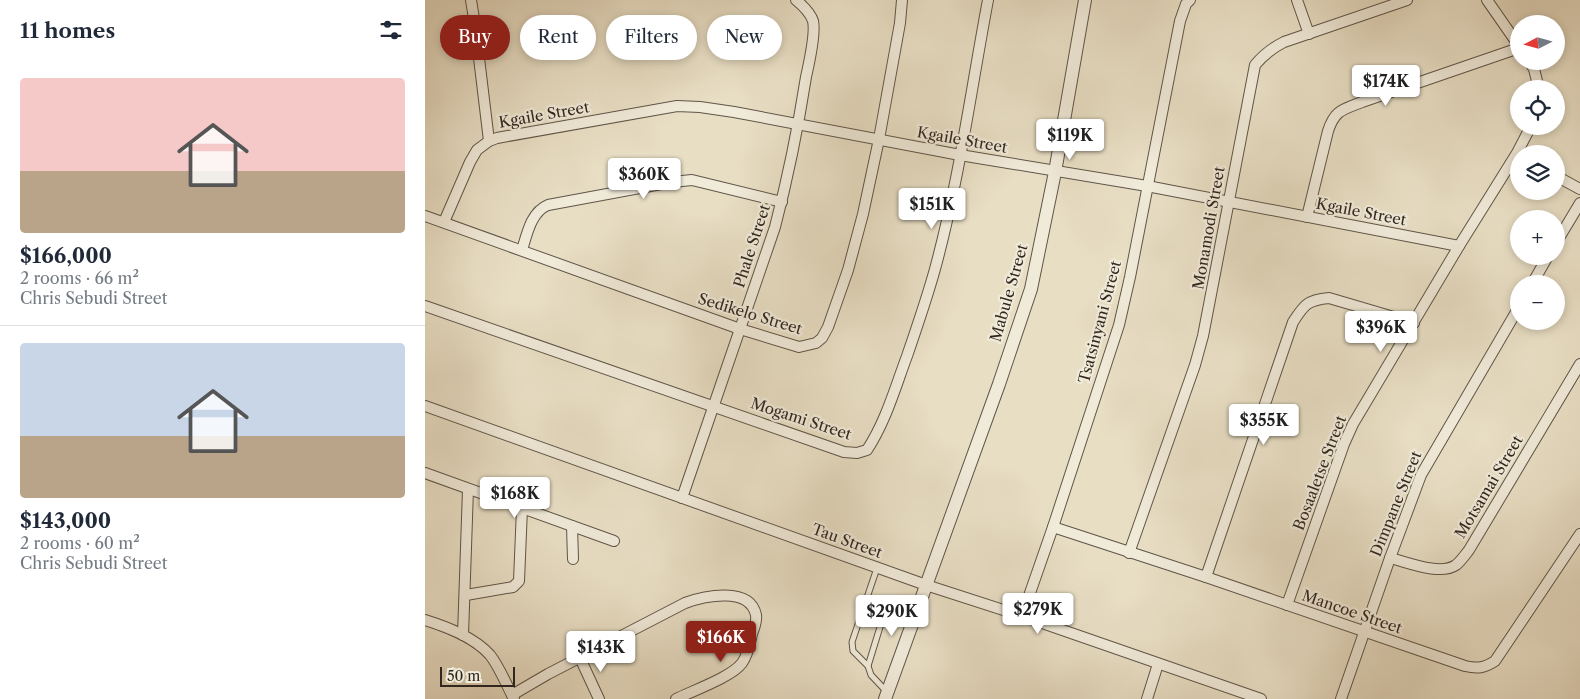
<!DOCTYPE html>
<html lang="en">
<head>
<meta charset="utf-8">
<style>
	body { margin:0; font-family:"Libre Caslon Text",serif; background:#f2f2f3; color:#1f2937; height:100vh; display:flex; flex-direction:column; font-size:19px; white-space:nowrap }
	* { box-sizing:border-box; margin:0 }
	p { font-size:16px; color:#747a83 }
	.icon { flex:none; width:28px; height:28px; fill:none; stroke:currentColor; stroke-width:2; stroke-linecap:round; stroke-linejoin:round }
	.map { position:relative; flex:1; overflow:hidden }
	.side { display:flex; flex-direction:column; background:#fff; width:425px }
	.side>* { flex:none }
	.guide { position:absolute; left:15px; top:15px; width:475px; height:45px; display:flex; gap:10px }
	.needle { width:32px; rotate:264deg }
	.tools { position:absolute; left:1085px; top:15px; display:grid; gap:10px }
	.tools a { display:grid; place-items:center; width:55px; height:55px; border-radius:50%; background:#fff; box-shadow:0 2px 8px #0003; font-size:25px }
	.scale { position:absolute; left:15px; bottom:12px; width:75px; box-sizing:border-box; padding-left:5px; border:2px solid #31271f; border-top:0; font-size:14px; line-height:18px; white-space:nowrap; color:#31271f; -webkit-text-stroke:4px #f0ead9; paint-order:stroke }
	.price { position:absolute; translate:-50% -42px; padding:0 11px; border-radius:5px; background:#fff; color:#222; font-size:16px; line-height:32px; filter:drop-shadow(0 1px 2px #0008) }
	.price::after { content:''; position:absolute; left:50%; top:30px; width:15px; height:11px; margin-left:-8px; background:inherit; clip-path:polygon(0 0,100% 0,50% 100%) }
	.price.active { background:#8f2418; color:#fff }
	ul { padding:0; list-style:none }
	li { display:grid; align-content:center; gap:10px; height:265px; padding:0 20px }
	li+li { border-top:1px solid #e0e1e3 }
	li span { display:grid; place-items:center; height:155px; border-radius:5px; color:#555 }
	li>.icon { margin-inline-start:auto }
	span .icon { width:90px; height:90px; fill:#fffc; stroke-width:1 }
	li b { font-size:21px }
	h2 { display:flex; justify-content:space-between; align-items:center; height:60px; padding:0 20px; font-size:21px }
	.tag { padding:0 18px; border-radius:22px; background:#fff; box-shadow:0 2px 8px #0003; font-size:18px; line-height:45px }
	.tag.active { background:#8f2418; color:#fff }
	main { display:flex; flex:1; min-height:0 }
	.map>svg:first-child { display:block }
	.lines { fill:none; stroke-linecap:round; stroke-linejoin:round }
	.service-casing { stroke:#5f5548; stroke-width:7 }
	.minor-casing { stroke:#5f5548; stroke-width:12 }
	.tertiary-casing { stroke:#5f5548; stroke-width:14 }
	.service { stroke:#f0ead9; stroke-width:5 }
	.minor { stroke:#f0ead9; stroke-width:10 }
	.tertiary { stroke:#f0ead9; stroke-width:12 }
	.labels { text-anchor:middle; stroke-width:4.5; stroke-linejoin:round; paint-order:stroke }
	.street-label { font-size:15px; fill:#31271f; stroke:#f0ead9 }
</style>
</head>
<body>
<main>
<section class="side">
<h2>11 homes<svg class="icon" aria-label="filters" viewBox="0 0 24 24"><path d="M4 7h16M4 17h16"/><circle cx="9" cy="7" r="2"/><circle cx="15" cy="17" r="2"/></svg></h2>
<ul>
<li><span style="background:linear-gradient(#f6c9c9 60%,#b9a48a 0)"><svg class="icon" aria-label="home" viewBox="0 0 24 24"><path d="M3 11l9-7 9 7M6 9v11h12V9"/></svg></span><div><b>$166,000</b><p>2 rooms · 66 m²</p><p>Chris Sebudi Street</p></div></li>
<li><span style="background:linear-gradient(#c9d6e8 60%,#b9a48a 0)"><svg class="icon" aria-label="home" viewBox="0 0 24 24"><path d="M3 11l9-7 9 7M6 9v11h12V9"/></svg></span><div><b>$143,000</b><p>2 rooms · 60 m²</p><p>Chris Sebudi Street</p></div></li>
</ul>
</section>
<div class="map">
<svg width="1155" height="699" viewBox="0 0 1155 699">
	<rect width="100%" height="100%" fill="#e8dec4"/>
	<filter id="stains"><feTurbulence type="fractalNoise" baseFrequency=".004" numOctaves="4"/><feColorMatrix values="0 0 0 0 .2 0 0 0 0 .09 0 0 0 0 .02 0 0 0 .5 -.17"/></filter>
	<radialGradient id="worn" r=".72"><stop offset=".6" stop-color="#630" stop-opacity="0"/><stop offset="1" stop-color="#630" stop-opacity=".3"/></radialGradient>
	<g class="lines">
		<defs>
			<g id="service">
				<path d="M443,666l-15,-15 -1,-9 25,-74"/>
				<path d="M462,692l-16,-17 -3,-9 20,-65"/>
			</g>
			<g id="minor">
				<path d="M46,0l4,25 14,116"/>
				<path d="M872,0l12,34"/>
				<path d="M1062,0l32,46"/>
				<path d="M1104,61l5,8 5,20"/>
				<path d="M1131,176l24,13"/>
				<path d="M0,216l315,113 59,18 17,-4 6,-5 6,-11 20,-57 15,-56 16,-75 21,-116 2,-23"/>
				<path d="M882,217l21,-86c7,-21 14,-21 34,-29l157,-54"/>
				<path d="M19,222l26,-60 7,-12 12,-9 8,-3 180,-32 23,1 34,5 226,43 187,31 312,60"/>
				<path d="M1131,243l24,-40"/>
				<path d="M97,250c5,-16 9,-38 26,-45l124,-23 20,-2 90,22"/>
				<path d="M1107,284l16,-28"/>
				<path d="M0,306l419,146 13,1 10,-3c19,-29 28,-62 40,-94 10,-29 20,-58 28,-87 24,-88 36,-179 53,-269"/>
				<path d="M0,406l501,179 96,31 239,83"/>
				<path d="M0,473l189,68"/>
				<path d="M257,498l93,-271c13,-50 23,-99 31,-150 3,-14 10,-43 7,-56 -3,-9 -11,-16 -17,-21"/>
				<path d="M147,526l1,33"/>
				<path d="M628,527l153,50 259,89c13,3 19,2 30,-5l85,-127"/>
				<path d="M704,553l66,-188 8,-29 52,-271c9,-11 17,-17 29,-23l123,-42"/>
				<path d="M965,558c17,4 50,18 66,7 5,-4 9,-10 13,-15l111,-186"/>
				<path d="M781,577l87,-255c11,-17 14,-22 36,-24l85,25"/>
				<path d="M41,595l47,-8 6,-6 3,-73"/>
				<path d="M862,605l57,-161 9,-20 106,-178 58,-93 14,-27"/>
				<path d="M597,616l31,-89 66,-202 11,-48 50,-256 6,-17 4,-4"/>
				<path d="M0,620c22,7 49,17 65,35 9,11 17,31 24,44"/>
				<path d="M38,635l5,-146"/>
				<path d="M155,658l19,41"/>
				<path d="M87,695l36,-21 137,-71c19,-7 65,-17 71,12 1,6 -2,14 -4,19 -2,9 -4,21 -10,29 -10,14 -50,28 -66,36"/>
				<path d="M722,699l11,-35"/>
				<path d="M916,699l49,-141 31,-83 98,-168"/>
			</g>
			<path id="tertiary" d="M460,699l114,-315 32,-95 24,-117 30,-172"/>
		</defs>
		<use href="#service" class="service-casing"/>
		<use href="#minor" class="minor-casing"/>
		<use href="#tertiary" class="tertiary-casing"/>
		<use href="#service" class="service"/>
		<use href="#minor" class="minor"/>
		<use href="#tertiary" class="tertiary"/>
	</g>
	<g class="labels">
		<g class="street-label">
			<text transform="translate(119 115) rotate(-10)" y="5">Kgaile Street</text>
			<text transform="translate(537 140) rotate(10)" y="5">Kgaile Street</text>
			<text transform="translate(936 212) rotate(11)" y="5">Kgaile Street</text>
			<text transform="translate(784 228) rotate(-80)" y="5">Monamodi Street</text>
			<text transform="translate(327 246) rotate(-72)" y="5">Phale Street</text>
			<text transform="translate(584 293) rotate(-74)" y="5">Mabule Street</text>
			<text transform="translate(325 314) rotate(17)" y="5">Sedikelo Street</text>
			<text transform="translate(675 322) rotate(-75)" y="5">Tsatsinyani Street</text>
			<text transform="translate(376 419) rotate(18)" y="5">Mogami Street</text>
			<text transform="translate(895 473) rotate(-69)" y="5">Bosaaletse Street</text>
			<text transform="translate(1064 487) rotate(-59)" y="5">Motsamai Street</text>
			<text transform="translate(971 504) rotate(-68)" y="5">Dimpane Street</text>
			<text transform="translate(422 541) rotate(20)" y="5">Tau Street</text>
			<text transform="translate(927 612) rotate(19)" y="5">Mancoe Street</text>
		</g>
	</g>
	<rect width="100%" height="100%" filter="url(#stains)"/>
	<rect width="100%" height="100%" fill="url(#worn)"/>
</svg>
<div class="tools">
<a><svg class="needle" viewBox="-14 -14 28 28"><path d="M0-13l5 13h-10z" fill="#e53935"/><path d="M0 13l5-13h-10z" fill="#747a83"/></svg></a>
<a><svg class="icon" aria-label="locate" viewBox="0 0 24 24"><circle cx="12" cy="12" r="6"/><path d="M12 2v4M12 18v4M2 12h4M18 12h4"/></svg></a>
<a><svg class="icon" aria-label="layers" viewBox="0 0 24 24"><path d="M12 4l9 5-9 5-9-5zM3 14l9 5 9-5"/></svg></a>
<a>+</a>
<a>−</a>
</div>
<div class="scale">50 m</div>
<b class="price" style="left:961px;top:107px">$174K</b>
<b class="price" style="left:645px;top:161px">$119K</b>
<b class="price" style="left:219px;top:200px">$360K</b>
<b class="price" style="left:507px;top:230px">$151K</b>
<b class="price" style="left:956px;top:353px">$396K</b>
<b class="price" style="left:839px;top:446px">$355K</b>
<b class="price" style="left:90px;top:519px">$168K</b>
<b class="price" style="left:613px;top:635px">$279K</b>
<b class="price" style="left:467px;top:637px">$290K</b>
<b class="price active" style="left:296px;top:663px">$166K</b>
<b class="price" style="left:176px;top:673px">$143K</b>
<div class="guide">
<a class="tag active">Buy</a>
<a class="tag">Rent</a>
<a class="tag">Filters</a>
<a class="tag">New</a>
</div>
</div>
</main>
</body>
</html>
